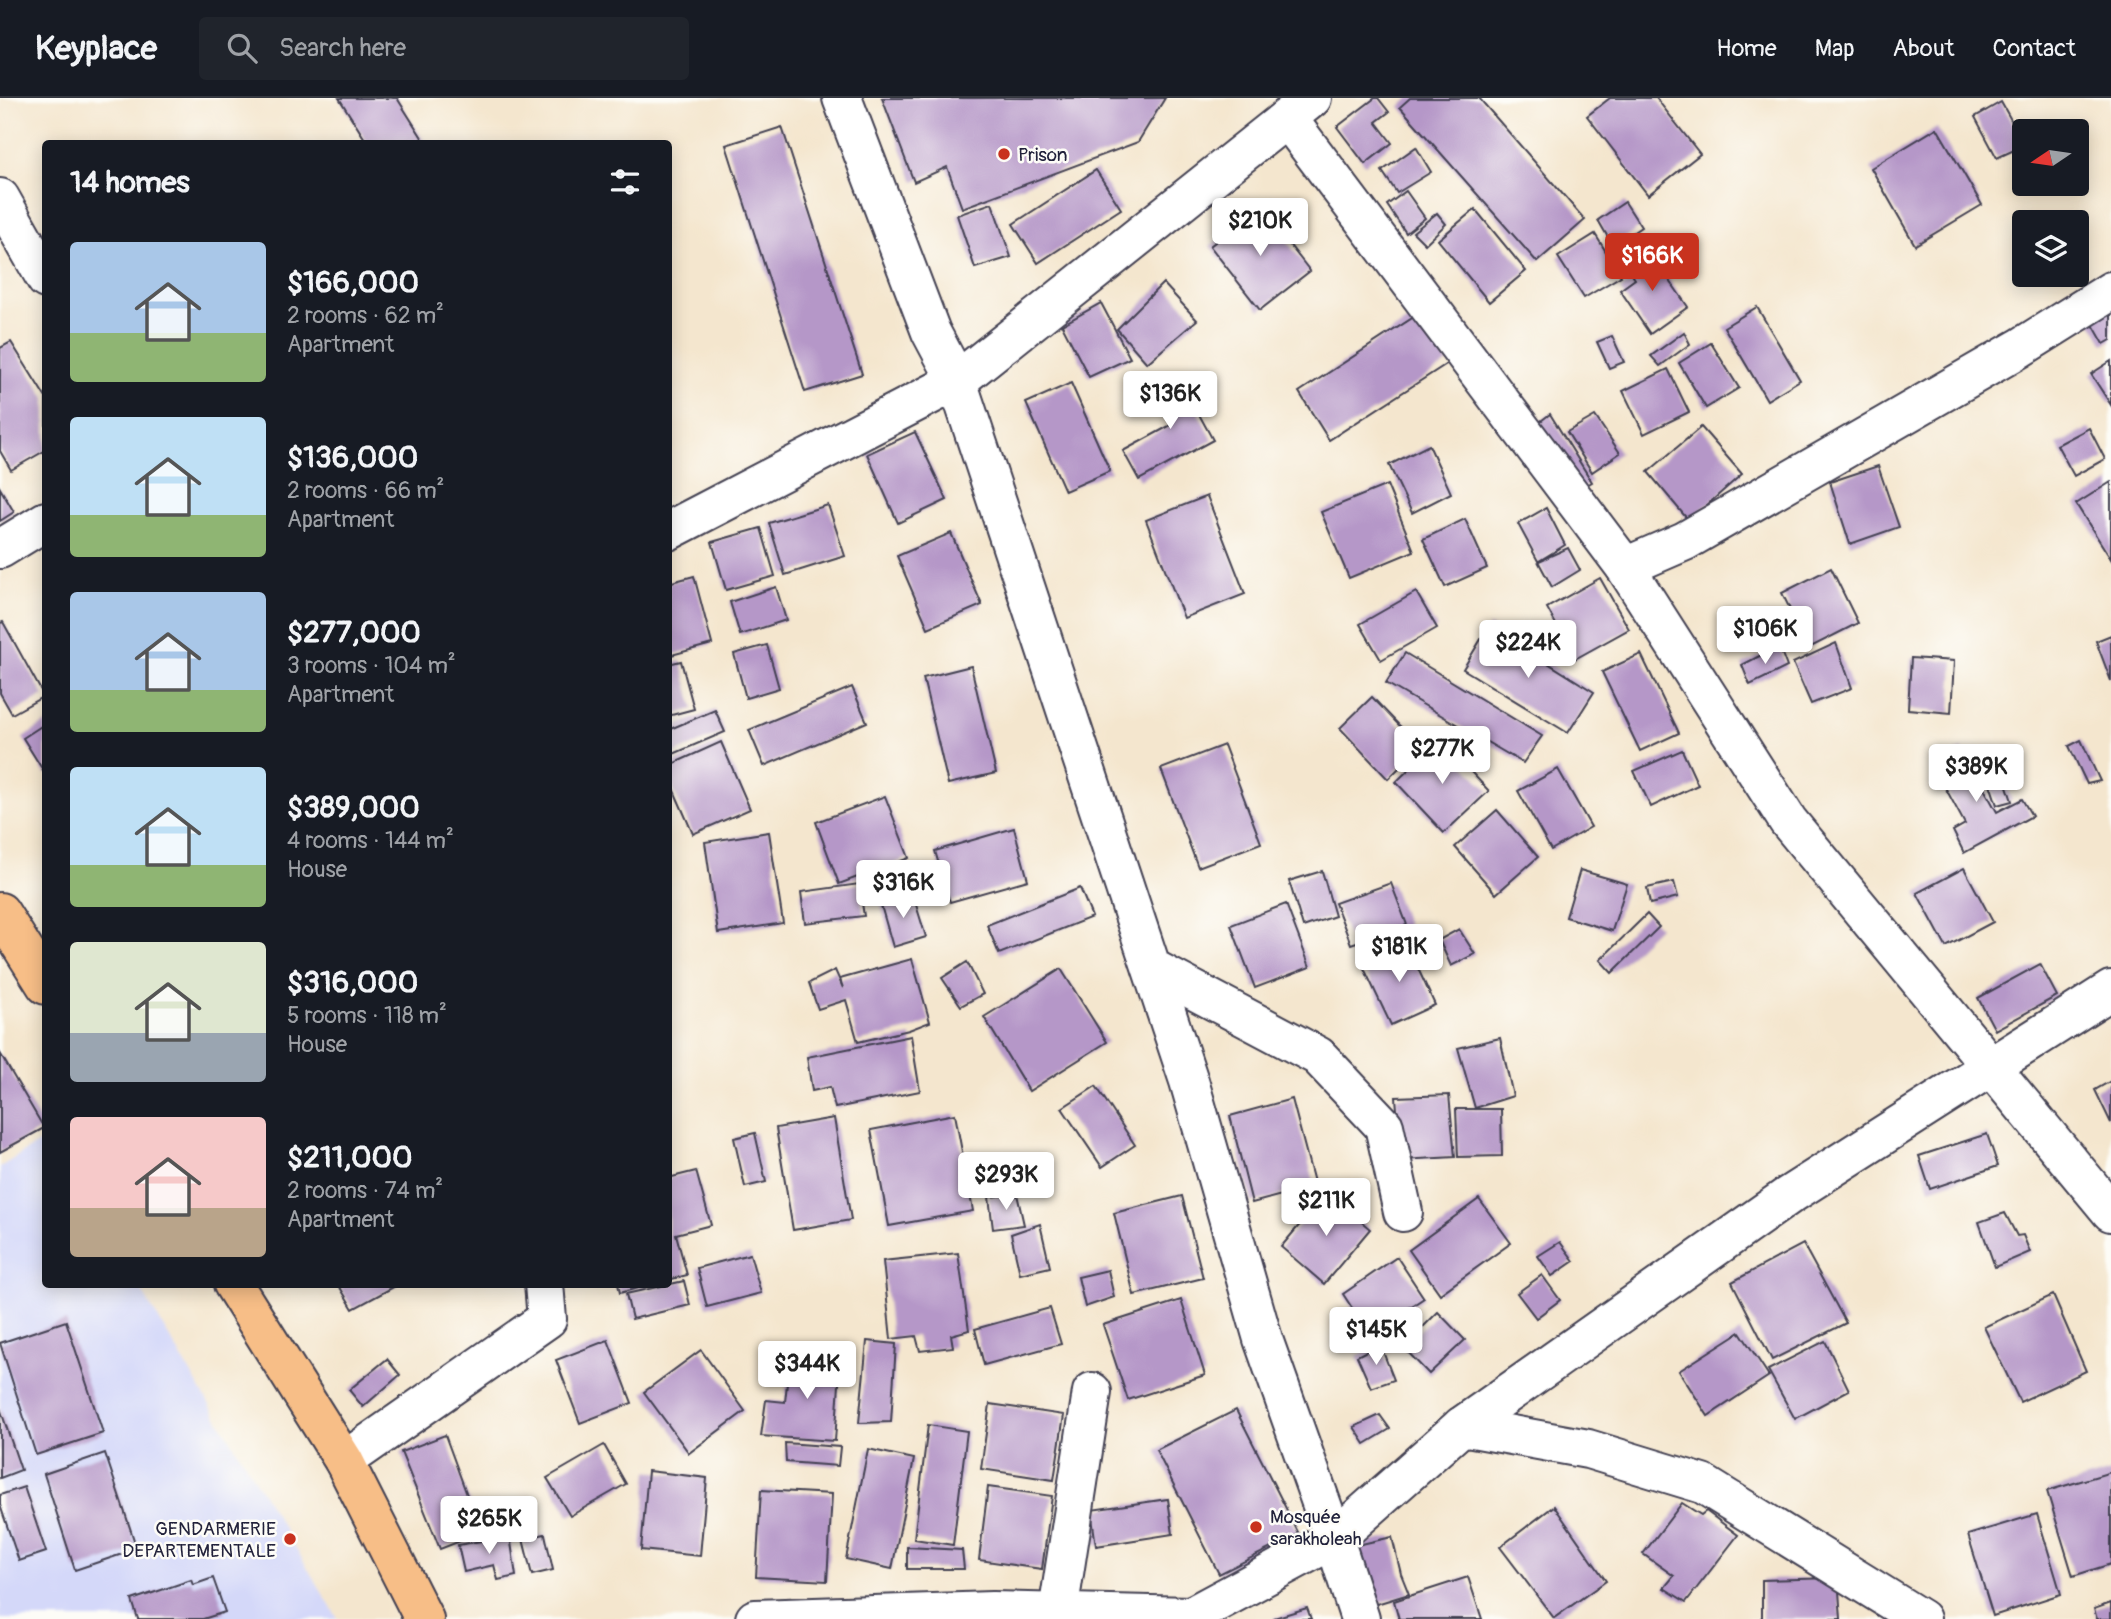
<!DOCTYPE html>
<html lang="en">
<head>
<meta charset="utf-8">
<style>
	body { margin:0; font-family:Pangolin,sans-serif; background:#20242c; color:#f1f3f6; height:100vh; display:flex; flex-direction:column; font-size:26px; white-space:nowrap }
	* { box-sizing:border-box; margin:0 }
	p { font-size:23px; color:#9ea1a6 }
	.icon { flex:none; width:38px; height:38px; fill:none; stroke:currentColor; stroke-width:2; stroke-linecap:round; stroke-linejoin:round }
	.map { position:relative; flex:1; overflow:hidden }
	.sheet { position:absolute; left:42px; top:42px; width:630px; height:1148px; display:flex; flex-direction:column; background:#171b24; border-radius:7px; box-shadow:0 4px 18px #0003 }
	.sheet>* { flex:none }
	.needle { width:46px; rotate:257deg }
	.tools { position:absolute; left:2012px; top:21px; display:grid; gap:14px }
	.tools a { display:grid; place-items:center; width:77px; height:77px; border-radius:7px; background:#171b24; box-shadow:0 4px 18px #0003; font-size:35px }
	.price { position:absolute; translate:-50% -60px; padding:0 16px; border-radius:7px; background:#fff; color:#222; font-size:23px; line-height:46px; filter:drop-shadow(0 2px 4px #0008) }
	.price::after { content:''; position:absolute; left:50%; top:42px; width:21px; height:16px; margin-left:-10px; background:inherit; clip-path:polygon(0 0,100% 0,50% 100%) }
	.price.on { background:#c8321e; color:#fff }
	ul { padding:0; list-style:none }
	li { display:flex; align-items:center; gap:21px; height:175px; padding:0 28px }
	li span { display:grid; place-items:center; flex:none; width:196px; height:140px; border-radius:7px; color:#555 }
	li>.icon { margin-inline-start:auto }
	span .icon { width:84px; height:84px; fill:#fffc; stroke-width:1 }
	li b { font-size:30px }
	h2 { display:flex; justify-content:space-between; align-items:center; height:84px; padding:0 28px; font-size:30px }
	header { display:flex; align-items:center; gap:42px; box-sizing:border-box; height:98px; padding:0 35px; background:#171b24; border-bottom:2px solid #363941 }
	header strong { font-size:33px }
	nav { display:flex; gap:38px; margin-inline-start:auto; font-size:24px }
	.search { width:490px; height:63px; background:#20242c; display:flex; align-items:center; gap:18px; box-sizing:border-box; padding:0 24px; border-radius:7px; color:#9ea1a6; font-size:26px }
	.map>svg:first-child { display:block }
	.built { fill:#d4d8f9 }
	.building { fill:#b597c8 }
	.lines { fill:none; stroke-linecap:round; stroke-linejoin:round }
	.minor-casing { stroke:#423f51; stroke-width:42 }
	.major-casing { stroke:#423f51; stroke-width:42 }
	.minor { stroke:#fff; stroke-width:38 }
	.major { stroke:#f7be87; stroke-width:38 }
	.poi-dot { fill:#c8321e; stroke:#fdfcf7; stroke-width:2.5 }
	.labels { text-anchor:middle; stroke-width:5; stroke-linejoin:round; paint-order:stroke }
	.poi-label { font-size:19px; fill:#22223b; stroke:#fdfcf7; text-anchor:start }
</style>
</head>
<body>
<header>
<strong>Keyplace</strong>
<div class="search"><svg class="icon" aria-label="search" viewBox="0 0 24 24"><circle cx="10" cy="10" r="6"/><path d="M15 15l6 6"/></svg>Search here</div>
<nav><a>Home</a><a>Map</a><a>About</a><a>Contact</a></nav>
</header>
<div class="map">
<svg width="2111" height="1521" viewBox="0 0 2111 1521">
	<rect width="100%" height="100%" fill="#fdfcf7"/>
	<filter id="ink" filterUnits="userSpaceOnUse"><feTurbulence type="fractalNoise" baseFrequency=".0143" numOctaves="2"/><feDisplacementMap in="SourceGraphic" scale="14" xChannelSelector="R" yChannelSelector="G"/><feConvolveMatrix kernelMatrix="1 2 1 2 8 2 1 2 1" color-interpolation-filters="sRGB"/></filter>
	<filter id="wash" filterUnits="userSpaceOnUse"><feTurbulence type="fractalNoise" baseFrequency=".00686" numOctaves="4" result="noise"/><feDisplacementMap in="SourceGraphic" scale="28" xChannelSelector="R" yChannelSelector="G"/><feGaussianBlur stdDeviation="1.57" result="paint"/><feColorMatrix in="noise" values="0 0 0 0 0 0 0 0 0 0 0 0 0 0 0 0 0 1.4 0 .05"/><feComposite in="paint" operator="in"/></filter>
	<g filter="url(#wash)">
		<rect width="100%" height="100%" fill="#f4e6ce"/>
		<path class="built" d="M45,1041l1,145 92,1 200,334h-338v-452z"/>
		<g id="blocks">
			<g class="building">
				<path d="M339,0h58l29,46h-58z"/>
				<path d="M882,0h283l-27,44 -176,66 -15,-41 -33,15z"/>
				<path d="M1375,0h3l11,14 -13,10 16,21 -27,21 -28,-37z"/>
				<path d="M1410,0h69l106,122 -48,42 -137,-155z"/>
				<path d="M1610,0h46l44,56 -52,41 -61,-79z"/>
				<path d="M2001,4l24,43 -28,13 -22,-41z"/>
				<path d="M782,29l80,247 -57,18 -79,-247z"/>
				<path d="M1937,30l45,77 -67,40 -44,-77z"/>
				<path d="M1416,49l15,25 -34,21 -15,-22z"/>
				<path d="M1096,72l25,39 -83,54 -25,-39z"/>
				<path d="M1406,93l19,27 -19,15 -19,-28z"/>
				<path d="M1625,104l16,25 -28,19 -15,-26z"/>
				<path d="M992,105l19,54 -36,11 -18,-53z"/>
				<path d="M1260,109l50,64 -50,39 -50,-64z"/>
				<path d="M1475,111l51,62 -37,31 -51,-62z"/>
				<path d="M1437,115l9,11 -21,20 -12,-12z"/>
				<path d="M1595,136l26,42 -37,22 -26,-41z"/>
				<path d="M1648,151l40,58 -38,27 -30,-44 15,-11 -10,-14z"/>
				<path d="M1163,185l34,37 -50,43 -30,-34z"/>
				<path d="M1101,205l29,55 -41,19 -27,-52z"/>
				<path d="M2111,205v37l-7,4 -16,-28z"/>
				<path d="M1757,209l43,73 -33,20 -43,-73z"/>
				<path d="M1417,217l31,48 -119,77 -30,-48z"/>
				<path d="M1684,234l6,12 -30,22 -9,-10z"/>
				<path d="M1612,238l12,26 -15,6 -12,-26z"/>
				<path d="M11,244l35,56v52l-35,20 -11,-19v-103z"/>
				<path d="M1711,245l28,45 -33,20 -27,-45z"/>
				<path d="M2111,263v44l-20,-31z"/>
				<path d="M1668,271l21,43 -45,22 -21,-43z"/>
				<path d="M1177,276l36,66 -74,40 -16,-29 48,-26 -20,-36z"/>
				<path d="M1071,285l39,88 -45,20 -39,-88z"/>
				<path d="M1550,316l42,68 -15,9 -40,-67z"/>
				<path d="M1595,318l25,37 -28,19 -25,-40z"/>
				<path d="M1701,329l41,47 -53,47 -41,-49z"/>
				<path d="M2089,330l16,31 -31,17 -17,-31z"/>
				<path d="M915,334l32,68 -49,23 -31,-69z"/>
				<path d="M1429,347l22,48 -39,20 -23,-48z"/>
				<path d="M1878,368l21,61 -49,17 -20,-62z"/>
				<path d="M2111,384v77l-35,-55z"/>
				<path d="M1387,387l27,66 -65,27 -28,-66z"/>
				<path d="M0,390l14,24 -14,9z"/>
				<path d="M1207,398l38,98 -61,24 -38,-98z"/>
				<path d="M828,407l17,51 -60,19 -16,-52z"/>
				<path d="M1546,410l19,37 -26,16 29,-13 12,22 -28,17 -34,-63z"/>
				<path d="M1465,421l22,49 -42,19 -22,-48z"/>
				<path d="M761,430l14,48 -49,14 -14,-48z"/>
				<path d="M951,435l31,72 -54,23 -31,-72z"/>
				<path d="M1831,470l27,55 -49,25 -27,-55z"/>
				<path d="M694,478l18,68 -44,12v-73z"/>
				<path d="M1600,480l29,51 -54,30 -28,-51z"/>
				<path d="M776,489l10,33 -46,15 -10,-33z"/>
				<path d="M1416,494l21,36 -56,32 -21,-36z"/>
				<path d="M3,524l41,74 -32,18 -12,-21v-70z"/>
				<path d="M1489,528l105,66 -26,41 -105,-64z"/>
				<path d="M2111,537v46l-15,-40z"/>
				<path d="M1836,545l16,45 -41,16 -18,-41z"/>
				<path d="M767,547l12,43 -33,10 -12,-44z"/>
				<path d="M1779,548l8,21 -37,18 -8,-20z"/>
				<path d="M1405,555l137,83 -19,27 -137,-80z"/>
				<path d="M1641,556l38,79 -39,18 -38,-79z"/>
				<path d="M1911,560l43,3 -3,52 -43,-4z"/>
				<path d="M681,563l13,48 -26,7v-52z"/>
				<path d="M971,568l25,107 -48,11 -25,-106z"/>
				<path d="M852,589l15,35 -103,44 -15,-36z"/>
				<path d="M1372,599l48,50 -32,32 -48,-51z"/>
				<path d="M715,612l10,22 -54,23 -3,-6v-19z"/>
				<path d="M46,625v52l-23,-37z"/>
				<path d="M1440,641l49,52 -45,42 -48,-51z"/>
				<path d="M2081,642l19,41 -13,3 -18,-38z"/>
				<path d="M721,644l29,67 -57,25 -25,-57v-11z"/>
				<path d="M1224,647l37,98 -63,24 -37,-98z"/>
				<path d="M1962,651l35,63 25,-13 10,17 -68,37 -11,-22 12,-7 -32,-59z"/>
				<path d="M1682,652l16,35 -47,22 -17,-36z"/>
				<path d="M1558,671l33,58 -40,23 -33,-59z"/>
				<path d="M2002,673l10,30 -15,4 -9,-27z"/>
				<path d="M885,698l24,62 -70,26 -23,-62z"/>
				<path d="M1497,712l41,47 -42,37 -41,-47z"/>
				<path d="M1014,730l14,52 -78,22 -15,-51z"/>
				<path d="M769,734l14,91 -65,10 -13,-91z"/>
				<path d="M1964,770l29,54 -47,25 -29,-54z"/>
				<path d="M1580,772l47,14 -15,47 -46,-14z"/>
				<path d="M1322,773l13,45 -32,11 -14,-46z"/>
				<path d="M1674,784l4,15 -28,7 -3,-16z"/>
				<path d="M1391,785l16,42 -56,19 -16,-41z"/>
				<path d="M859,786l5,32 -59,7 -4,-31z"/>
				<path d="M1080,790l12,29 -93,37 -12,-29z"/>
				<path d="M912,794l14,45 -33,10 -13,-45z"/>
				<path d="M1286,806l24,63 -55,21 -24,-63z"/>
				<path d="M1647,816l12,13 -47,46 -12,-13z"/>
				<path d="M1459,831l16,25 -24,12 -12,-26z"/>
				<path d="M1406,845l29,62 -44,20 -29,-61z"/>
				<path d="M912,861l18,63 -21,8 -51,12 -12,-42 -28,9 -9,-26 26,-13 8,18 -3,-9z"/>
				<path d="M967,864l16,32 -22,12 -19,-28z"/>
				<path d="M2040,866l17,32 -62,34 -17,-32z"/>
				<path d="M1061,871l46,73 -78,49 -45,-74z"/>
				<path d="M911,938l9,55 -85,17 -5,-21 -18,4 -5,-34z"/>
				<path d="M1500,940l13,58 -38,12 -17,-60z"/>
				<path d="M0,955l44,75 -44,24z"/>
				<path d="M2111,983v42l-16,-33z"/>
				<path d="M1096,988l39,59 -33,22 -40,-59z"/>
				<path d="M1449,997l6,62 -54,3 -5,-63z"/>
				<path d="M1292,1001l23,87 -63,17 -22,-87z"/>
				<path d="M1456,1011h45l1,47 -44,1z"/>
				<path d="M955,1016l18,97 -84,15 -18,-96z"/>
				<path d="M834,1020l17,102 -58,10 -17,-102z"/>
				<path d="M755,1035l11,49 -21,5 -11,-49z"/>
				<path d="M1987,1036l11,32 -68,23 -11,-33z"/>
				<path d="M696,1073l15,54 -35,9 11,41 -19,5v-102z"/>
				<path d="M1327,1094l43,37 -46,55 -43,-37z"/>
				<path d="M1017,1096l7,31 -31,4 -4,-32z"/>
				<path d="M1182,1098l21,82 -69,17 -20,-82z"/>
				<path d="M1479,1101l32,44 -71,51 -31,-44z"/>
				<path d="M2005,1115l12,23 6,-1 7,17 -35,15 -16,-45z"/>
				<path d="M1040,1126l10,43 -30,7 -9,-40z"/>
				<path d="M1560,1144l14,19 -22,15 -14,-20z"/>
				<path d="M1803,1146l43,79 -74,37 -40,-78z"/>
				<path d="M958,1155l11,77 -18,5 2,12 -33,4 -4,-15 -25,3 -8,-78z"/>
				<path d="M750,1156l11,39 -54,14 -10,-39z"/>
				<path d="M1397,1159l27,41 -55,36 -26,-40z"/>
				<path d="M1108,1172l6,27 -29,10 -7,-30z"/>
				<path d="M1542,1177l18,25 -24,18 -19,-25z"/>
				<path d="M684,1183l6,24 -58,14 -6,-25z"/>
				<path d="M338,1186h61l-46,25z"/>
				<path d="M618,1186h30v1l-28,8z"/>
				<path d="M2053,1197l33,76 -66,31 -36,-75z"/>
				<path d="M1181,1202l24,75 -77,25 -25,-75z"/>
				<path d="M1050,1210l11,36 -77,21 -9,-36z"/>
				<path d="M1438,1214l27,28 -36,34 -26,-27z"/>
				<path d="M66,1223l37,112 -67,22 -36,-112z"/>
				<path d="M1740,1234l29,44 -61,40 -29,-45z"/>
				<path d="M608,1242l24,63 -52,20 -24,-63z"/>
				<path d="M867,1243l29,3 -5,78 -32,1z"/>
				<path d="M1825,1243l24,49 -54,29 -27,-49z"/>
				<path d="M1380,1246l14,36 -23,8 -14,-32z"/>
				<path d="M701,1252l44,61 -56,42 -45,-61z"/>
				<path d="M790,1258h51l-6,85 -74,-5 5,-36 19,2z"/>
				<path d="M387,1261l13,16 -37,32 -14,-17z"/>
				<path d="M990,1306l74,11 -10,65 -73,-11z"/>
				<path d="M0,1310l21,62 -21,8z"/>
				<path d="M1236,1312l63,124 -80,40 -63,-124z"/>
				<path d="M1380,1317l10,14 -25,15 -11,-17z"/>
				<path d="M928,1327l39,6 -14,114 -39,-6z"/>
				<path d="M445,1337l36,98 -41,16 -39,-97z"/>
				<path d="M785,1345l55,4 -2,19 -52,-4z"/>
				<path d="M604,1347l22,39 -56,32 -23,-38z"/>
				<path d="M868,1351l46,10 -22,110 -46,-10z"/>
				<path d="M105,1355l32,96 -62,21 -31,-96z"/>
				<path d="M648,1373l59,7 -7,78 -59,-6z"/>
				<path d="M2111,1374v92l-38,12 -26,-85z"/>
				<path d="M24,1389l22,65 -27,9 -19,-56v-10z"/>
				<path d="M988,1389l64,9 -10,73 -63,-9z"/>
				<path d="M761,1392l71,4 -5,87 -71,-4z"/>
				<path d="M1168,1401l5,35 -77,12 -5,-36z"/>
				<path d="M1682,1405l19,12 5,-4 32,24 -52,67 -22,-14 10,-12 -31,-22z"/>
				<path d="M1554,1408l52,75 -52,37 -54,-71z"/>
				<path d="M2037,1416l24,80 -68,22 -25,-81z"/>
				<path d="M545,1436l8,36 -21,5 -9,-36z"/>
				<path d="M510,1438l6,40 -18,4 -4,-15 -30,7 -6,-27z"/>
				<path d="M1392,1439l9,37 8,20 -39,12 -17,-60z"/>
				<path d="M907,1449l55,3 2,19h-57z"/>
				<path d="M1468,1479l14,42h-83l-5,-18z"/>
				<path d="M213,1480l12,34 -22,7h-65l-6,-19 59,-20 2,5z"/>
				<path d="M1838,1480l3,41h-79v-39z"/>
				<path d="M2111,1505v16h-14l-3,-10z"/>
				<path d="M1307,1510l4,11h-37v-1z"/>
			</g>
		</g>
	</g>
	<g filter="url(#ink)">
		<use href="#blocks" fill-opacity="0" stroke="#423f51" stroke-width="2"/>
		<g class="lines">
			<defs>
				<g id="minor">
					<path d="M842,0l89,234 26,49 232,700 74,258 71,200 26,80"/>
					<path d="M1287,20l338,449 60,-26 335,-193 91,-57"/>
					<path d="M0,100l46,81"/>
					<path d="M668,433l289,-150 355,-283"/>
					<path d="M0,451l46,-28"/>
					<path d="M1625,469l163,254 323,391"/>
					<path d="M1152,870l166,88 66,70 19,86"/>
					<path d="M1462,1328l126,23 115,35 218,135"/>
					<path d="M344,1363l203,-142 -3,-35"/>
					<path d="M755,1521l237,-8 199,5 143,-77 128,-113 326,-230 323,-206"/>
					<path d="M1057,1521l35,-227"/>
				</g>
				<g id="major">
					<path d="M0,814l46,73"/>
					<path d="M233,1186l111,177 80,158"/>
				</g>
			</defs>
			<use href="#minor" class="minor-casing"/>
			<use href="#major" class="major-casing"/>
			<use href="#minor" class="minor"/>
			<use href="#major" class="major"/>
		</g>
	</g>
	<g class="poi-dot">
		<circle cx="1004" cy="56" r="7"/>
		<circle cx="1256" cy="1429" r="7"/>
		<circle cx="290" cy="1441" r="7"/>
	</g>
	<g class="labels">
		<g class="poi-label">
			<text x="1018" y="63">Prison</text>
			<text x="1270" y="1425">Mosquée<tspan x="1270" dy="22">sarakholeah</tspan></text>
			<text x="276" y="1437" text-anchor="end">GENDARMERIE<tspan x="276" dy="22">DEPARTEMENTALE</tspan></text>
		</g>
	</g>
</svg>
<div class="tools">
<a><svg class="needle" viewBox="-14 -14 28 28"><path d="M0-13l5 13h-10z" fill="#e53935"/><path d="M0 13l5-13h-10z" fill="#9ea1a6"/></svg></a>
<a><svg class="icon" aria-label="layers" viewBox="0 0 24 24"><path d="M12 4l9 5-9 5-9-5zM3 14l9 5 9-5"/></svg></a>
</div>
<b class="price" style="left:1260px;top:160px">$210K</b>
<b class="price on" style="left:1652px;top:195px">$166K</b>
<b class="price" style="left:1170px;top:333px">$136K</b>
<b class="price" style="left:1765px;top:568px">$106K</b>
<b class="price" style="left:1528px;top:582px">$224K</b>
<b class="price" style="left:1442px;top:688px">$277K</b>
<b class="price" style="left:1976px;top:706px">$389K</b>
<b class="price" style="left:903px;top:822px">$316K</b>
<b class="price" style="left:1399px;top:886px">$181K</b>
<b class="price" style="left:1006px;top:1114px">$293K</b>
<b class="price" style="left:1326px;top:1140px">$211K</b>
<b class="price" style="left:1376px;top:1269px">$145K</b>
<b class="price" style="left:807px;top:1303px">$344K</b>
<b class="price" style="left:489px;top:1458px">$265K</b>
<section class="sheet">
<h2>14 homes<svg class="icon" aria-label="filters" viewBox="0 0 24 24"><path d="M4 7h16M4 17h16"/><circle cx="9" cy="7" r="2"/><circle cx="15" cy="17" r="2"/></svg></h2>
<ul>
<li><span style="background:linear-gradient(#a9c7e8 65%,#8fb573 0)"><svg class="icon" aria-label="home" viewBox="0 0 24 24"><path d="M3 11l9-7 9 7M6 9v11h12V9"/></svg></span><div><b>$166,000</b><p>2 rooms · 62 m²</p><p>Apartment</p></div></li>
<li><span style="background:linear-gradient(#bfe0f5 70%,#8fb573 0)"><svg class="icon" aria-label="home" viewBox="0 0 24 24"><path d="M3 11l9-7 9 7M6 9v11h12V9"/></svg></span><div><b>$136,000</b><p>2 rooms · 66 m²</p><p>Apartment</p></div></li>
<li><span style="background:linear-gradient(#a9c7e8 70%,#8fb573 0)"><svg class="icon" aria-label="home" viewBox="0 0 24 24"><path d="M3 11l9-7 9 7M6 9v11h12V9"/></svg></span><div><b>$277,000</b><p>3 rooms · 104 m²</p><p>Apartment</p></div></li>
<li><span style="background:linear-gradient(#bfe0f5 70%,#8fb573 0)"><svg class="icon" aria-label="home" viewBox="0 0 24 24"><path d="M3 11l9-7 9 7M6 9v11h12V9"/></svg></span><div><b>$389,000</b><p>4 rooms · 144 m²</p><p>House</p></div></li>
<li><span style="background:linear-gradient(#dfe7d0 65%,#9aa5b1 0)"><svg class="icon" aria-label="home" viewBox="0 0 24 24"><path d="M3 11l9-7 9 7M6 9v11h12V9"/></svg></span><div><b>$316,000</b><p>5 rooms · 118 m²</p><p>House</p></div></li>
<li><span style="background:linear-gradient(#f6c9c9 65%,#b9a48a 0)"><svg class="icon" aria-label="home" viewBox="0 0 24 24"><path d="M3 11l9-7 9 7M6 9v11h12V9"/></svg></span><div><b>$211,000</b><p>2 rooms · 74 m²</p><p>Apartment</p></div></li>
</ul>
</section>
</div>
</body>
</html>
